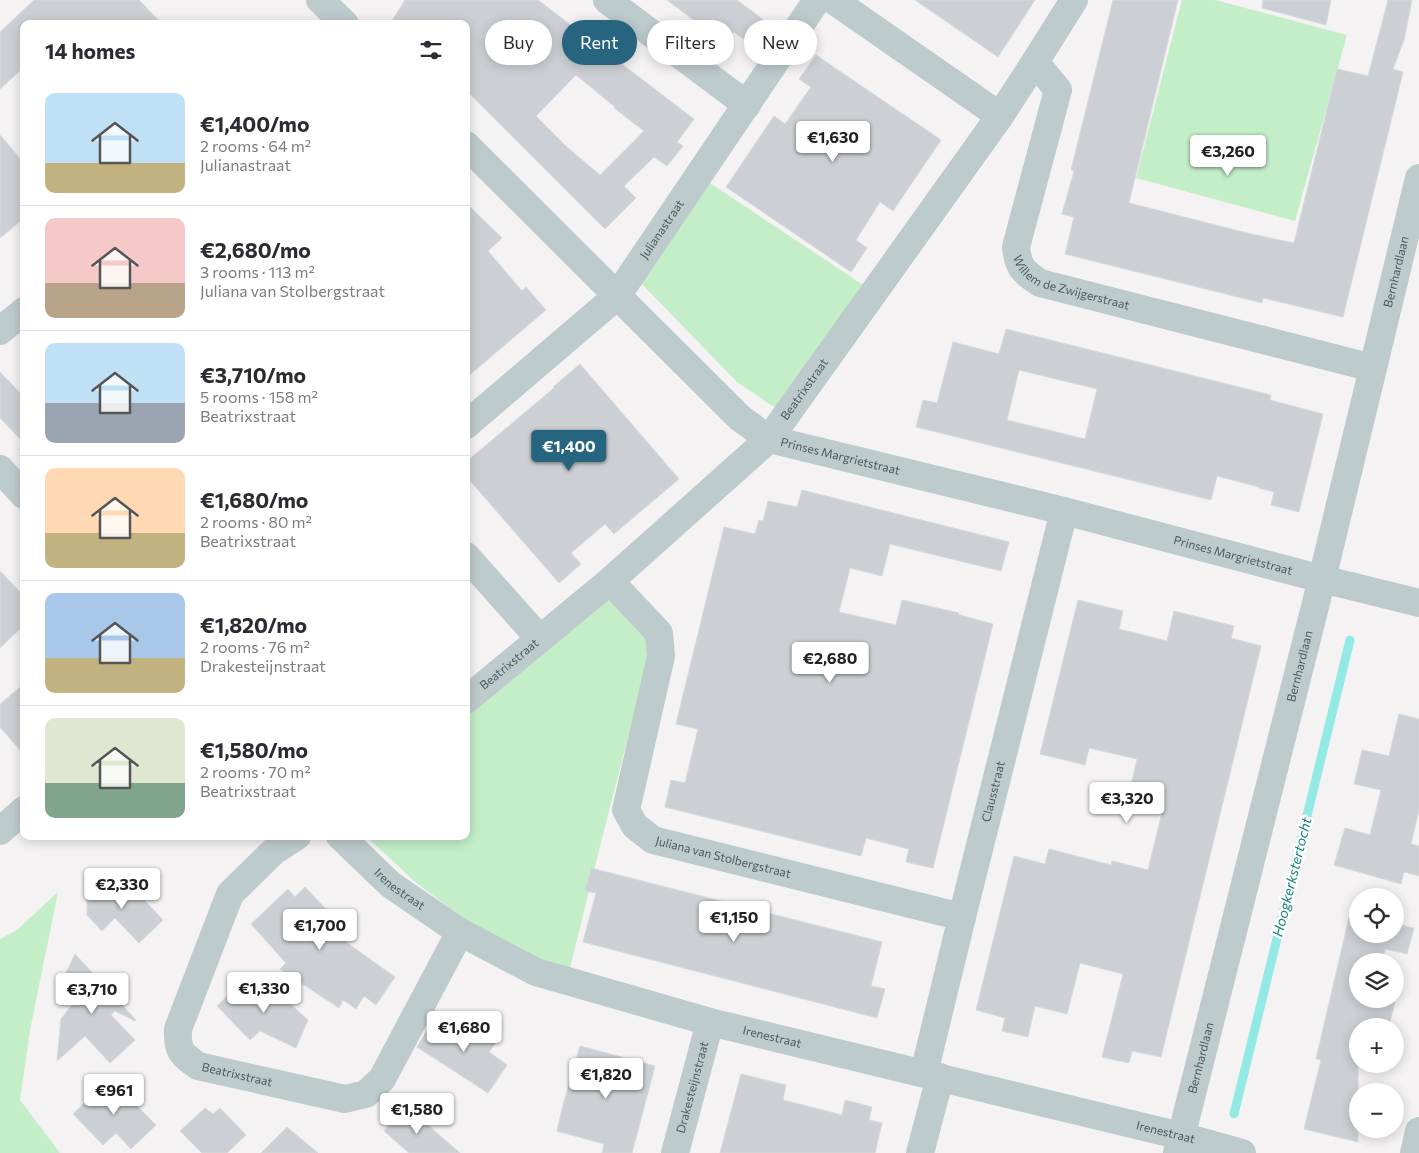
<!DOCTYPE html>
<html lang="en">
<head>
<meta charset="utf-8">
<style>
	body { margin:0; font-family:Commissioner,sans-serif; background:#f2f2f3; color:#2b2b33; height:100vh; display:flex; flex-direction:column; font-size:19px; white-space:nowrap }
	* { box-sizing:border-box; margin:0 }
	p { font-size:16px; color:#7c7c81 }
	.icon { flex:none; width:28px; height:28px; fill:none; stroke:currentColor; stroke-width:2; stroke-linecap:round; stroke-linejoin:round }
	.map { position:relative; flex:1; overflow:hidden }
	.sheet { position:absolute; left:20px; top:20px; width:450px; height:820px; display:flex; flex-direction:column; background:#fff; border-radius:10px; box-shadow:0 2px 12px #0003 }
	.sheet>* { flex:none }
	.guide { position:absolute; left:485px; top:20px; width:475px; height:45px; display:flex; gap:10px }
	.buttons { position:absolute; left:1349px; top:888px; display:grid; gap:10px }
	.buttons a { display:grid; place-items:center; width:55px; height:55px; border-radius:50%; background:#fff; box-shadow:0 2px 12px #0003; font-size:25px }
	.price { position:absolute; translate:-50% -42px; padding:0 11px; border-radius:5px; background:#fff; color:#222; font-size:16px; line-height:32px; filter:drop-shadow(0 1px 2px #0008) }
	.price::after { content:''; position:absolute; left:50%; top:30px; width:15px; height:11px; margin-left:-8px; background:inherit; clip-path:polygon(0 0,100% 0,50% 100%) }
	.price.on { background:#27647f; color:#fff }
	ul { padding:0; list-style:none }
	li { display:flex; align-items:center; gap:15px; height:125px; padding:0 25px }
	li+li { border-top:1px solid #e1e1e2 }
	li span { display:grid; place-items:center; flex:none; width:140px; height:100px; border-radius:10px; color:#555 }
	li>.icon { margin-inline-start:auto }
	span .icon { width:60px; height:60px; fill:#fffc; stroke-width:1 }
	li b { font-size:21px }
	h2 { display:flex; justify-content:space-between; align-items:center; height:60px; padding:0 25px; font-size:21px }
	.chip { padding:0 18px; border-radius:22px; background:#fff; box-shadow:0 2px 12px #0003; font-size:18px; line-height:45px }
	.chip.on { background:#27647f; color:#fff }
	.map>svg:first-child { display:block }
	.green { fill:#c3eec8 }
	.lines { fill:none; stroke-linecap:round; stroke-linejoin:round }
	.stream { stroke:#93e9e3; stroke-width:9 }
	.building { fill:#ccd0d4; stroke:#d6dadd; fill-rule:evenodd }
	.minor { stroke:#becbcd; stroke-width:28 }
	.labels { text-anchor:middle; stroke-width:5; stroke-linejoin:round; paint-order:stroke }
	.street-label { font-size:12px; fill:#4a5b5e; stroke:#fff }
	.water-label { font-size:14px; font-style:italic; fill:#12827b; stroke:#fff }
</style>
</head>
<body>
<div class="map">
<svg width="1419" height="1153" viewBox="0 0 1419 1153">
	<rect width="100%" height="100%" fill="#f4f2f2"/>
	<g class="green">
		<path d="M1182,0h33l132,35 -52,186 -159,-43z"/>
		<path d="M707,181l159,106 -89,122 -40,-27 -99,-102z"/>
		<path d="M608,595l44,50 -51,197 -31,126 -47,-15 -55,-31 -54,-41 -48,-45h100v-119z"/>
		<path d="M58,892l-28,138 -10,70 40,53h-60v-214l17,-9z"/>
	</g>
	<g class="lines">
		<path class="stream" d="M1234,1114l116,-474"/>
	</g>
	<g class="building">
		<path d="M34,0h105l23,24h-138v43l-24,22v-57z"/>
		<path d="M405,0h133l156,119 -17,23 6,4 -16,20 -13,-9 -30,29 12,12 -31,31 -139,-139v-66h-76zM576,75l39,32 -1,1 30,23 -44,44 -32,-27 -32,-32z"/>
		<path d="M667,0h70l40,30 -17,21 -26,-19 -9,12z"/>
		<path d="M915,0h120l-37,57z"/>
		<path d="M1113,0h65l-49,203 122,31 43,9 43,-174 31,7 20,-76h24l-8,40 -11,29 10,3 -60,245 -80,-19 -1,5 -197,-49 9,-37 -12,-3 12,-43 -3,-1z"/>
		<path d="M1263,0h68l-5,25 -64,-17z"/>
		<path d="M816,55l125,85 -48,71 -13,-9 -24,38 11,8 -16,24 -125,-85 48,-71 11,8 26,-37 -12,-8z"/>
		<path d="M0,135l24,28v55l-24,20z"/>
		<path d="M466,203l36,35 -14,13 34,40 4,-4 20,23 -80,68z"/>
		<path d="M1006,329l265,66 -1,5 53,14 -24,98 -28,-7 3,-13 -15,-4v-1l-42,-11 -6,24 -295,-73 7,-27 14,3 16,-61 46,12zM1019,370l78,19 -12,50 -78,-19z"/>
		<path d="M580,364l99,115 -65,55 -9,-10 -34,29 10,11 -22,19 -93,-107v-14l88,-74 -1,-1z"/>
		<path d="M0,372l24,25v46l-24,-25z"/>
		<path d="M802,490l207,52 -8,29 -111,-27 -8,32 -32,-8 -11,44 57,13 6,-25 57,13 -1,1 9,3 26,7 -60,244 -27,-6 3,-13 -43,-11 -5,18 -196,-49 6,-27 14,3 13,-54 -22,-5 48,-197 31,7 4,-14 4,1 5,-20 29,6z"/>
		<path d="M0,571l24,25v29l-24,23z"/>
		<path d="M1078,600l45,11 -4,18 48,12 7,-30 60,15 -3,12 30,8 -100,411 -29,-6 -3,12 -27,-6 21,-83 -43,-11 -13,51 -32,-8 -7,31 -26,-6 3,-13 -29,-8 38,-154 31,8 4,-15 62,16 1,-4 36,9 16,-66 -35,-9 8,-36 -48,-11 -4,17 -45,-11z"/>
		<path d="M24,684v71l-24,-28v-23z"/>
		<path d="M1399,714l20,5v91l-8,34 8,2v30l-15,-4 -3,12 -67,-19 11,-37 25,7 11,-45 -27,-6 8,-34 27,6z"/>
		<path d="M591,868l291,74 -11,44 14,3 -8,29 -294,-76 13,-49 -11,-2z"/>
		<path d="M107,877l16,14 7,-6 33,35 -24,23 -24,-25 -13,13 -15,-16v-19z"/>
		<path d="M305,887l39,41 -8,7 59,42 -19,28 -12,-9 -8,13 -13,-9 -4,8 -59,-39 6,-6 -35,-39 37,-35 7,8z"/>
		<path d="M1350,913l8,2v19h37v-10l19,4 -7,26 -22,-5 -3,12h-24v38h22l15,3 -6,24h-31v116l-54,-13 17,-69 -5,-1z"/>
		<path d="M75,954l61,66 -1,1 -20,-10 -4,4 24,25 -25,23 -25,-27 -28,25 4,-42 19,-25 -20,-9z"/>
		<path d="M266,982l42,38 -12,28 -36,-17 -10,9 -33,-34 24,-23 11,12z"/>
		<path d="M456,1017l40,25 -7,10 18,13 -19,28 -71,-46 15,-25 14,9z"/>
		<path d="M580,1046l75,20 -23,87h-30l2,-9 -47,-13 6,-26z"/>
		<path d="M741,1074l45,11 -3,15 59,15 3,-15 27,7 -3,13 13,3 -7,30h-155z"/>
		<path d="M109,1078l47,47 -25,24 -15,-16 -13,12 -30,-31z"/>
		<path d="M406,1106l54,47h-51l-25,-22z"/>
		<path d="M205,1108l8,6 7,-6 26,27 -19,18h-25l-22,-22z"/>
		<path d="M287,1127l31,26h-57z"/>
	</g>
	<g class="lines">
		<g class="minor">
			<path d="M320,0l25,24"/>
			<path d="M607,0l140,105"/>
			<path d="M833,0l167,116"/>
			<path id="s1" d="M1074,0l-39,62 23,28 -42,157c2,20 7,25 24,36l333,85"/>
			<path id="s2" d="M466,145l274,273 29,21 295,72 258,68 97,24"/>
			<path d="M0,331l24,-20"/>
			<path id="s3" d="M466,425l151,-129 200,-296"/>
			<path d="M0,469l24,26"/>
			<path d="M466,556l74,83"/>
			<path id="s4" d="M610,581l49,52 2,23 -35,154 9,16 18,14 309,77"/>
			<path id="s5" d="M466,700l144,-119 159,-142 231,-323 35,-54"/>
			<path d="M0,831l24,-21"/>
			<path id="s6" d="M297,836l-23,15 -44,43 -52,135c-1,22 3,25 20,37l147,33 21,-5 16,-15 78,-147"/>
			<path id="s7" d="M340,836l51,49 69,47 76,40 174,50 471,114 61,17"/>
			<path id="s8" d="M924,1073l38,-156 102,-406"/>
			<path id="s9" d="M675,1153l35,-131"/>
			<path d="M920,1153l20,-76"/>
			<path id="s10" d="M1177,1153l145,-574 97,-401"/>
			<path d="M1414,1153l5,-22"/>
		</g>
	</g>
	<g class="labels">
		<g class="street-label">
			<text dy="4" stroke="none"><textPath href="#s3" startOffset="279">Julianastraat</textPath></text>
			<text dy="4" stroke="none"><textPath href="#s10" startOffset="908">Bernhardlaan</textPath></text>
			<text dy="4" stroke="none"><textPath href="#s1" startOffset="345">Willem de Zwijgerstraat</textPath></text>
			<text dy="4" stroke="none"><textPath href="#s5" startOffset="461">Beatrixstraat</textPath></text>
			<text dy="4" stroke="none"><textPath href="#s2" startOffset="496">Prinses Margrietstraat</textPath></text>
			<text dy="4" stroke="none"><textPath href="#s2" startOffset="901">Prinses Margrietstraat</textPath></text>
			<text dy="4" stroke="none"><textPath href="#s5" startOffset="56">Beatrixstraat</textPath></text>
			<text dy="4" stroke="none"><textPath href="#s10" startOffset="502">Bernhardlaan</textPath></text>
			<text dy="4" stroke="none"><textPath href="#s8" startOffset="290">Clausstraat</textPath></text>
			<text dy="4" stroke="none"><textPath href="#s4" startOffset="366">Juliana van Stolbergstraat</textPath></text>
			<text dy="4" stroke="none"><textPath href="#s7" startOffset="80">Irenestraat</textPath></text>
			<text dy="4" stroke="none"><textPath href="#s7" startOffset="485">Irenestraat</textPath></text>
			<text dy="4" stroke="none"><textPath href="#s10" startOffset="98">Bernhardlaan</textPath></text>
			<text dy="4" stroke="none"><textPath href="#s6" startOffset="319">Beatrixstraat</textPath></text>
			<text dy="4" stroke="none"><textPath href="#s9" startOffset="68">Drakesteijnstraat</textPath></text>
			<text dy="4" stroke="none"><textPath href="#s7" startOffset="890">Irenestraat</textPath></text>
		</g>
		<g class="water-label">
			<text transform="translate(1292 877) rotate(-76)" y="5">Hoogkerkstertocht</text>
		</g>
	</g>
</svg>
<div class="buttons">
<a><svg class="icon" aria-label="locate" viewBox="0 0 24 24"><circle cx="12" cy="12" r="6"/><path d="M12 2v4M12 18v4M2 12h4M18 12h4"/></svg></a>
<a><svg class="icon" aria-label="layers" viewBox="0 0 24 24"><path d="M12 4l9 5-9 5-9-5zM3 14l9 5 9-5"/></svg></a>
<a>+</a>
<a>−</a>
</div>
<b class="price" style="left:833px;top:163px">€1,630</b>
<b class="price" style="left:1228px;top:177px">€3,260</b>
<b class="price on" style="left:569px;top:472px">€1,400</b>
<b class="price" style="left:830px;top:684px">€2,680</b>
<b class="price" style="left:1127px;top:824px">€3,320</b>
<b class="price" style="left:122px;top:910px">€2,330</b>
<b class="price" style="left:734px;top:943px">€1,150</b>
<b class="price" style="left:320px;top:951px">€1,700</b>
<b class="price" style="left:264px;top:1014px">€1,330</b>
<b class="price" style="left:92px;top:1015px">€3,710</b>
<b class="price" style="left:464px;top:1053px">€1,680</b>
<b class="price" style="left:606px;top:1100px">€1,820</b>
<b class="price" style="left:114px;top:1116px">€961</b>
<b class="price" style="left:417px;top:1135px">€1,580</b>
<div class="guide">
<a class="chip">Buy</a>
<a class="chip on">Rent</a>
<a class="chip">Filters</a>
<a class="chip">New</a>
</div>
<section class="sheet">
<h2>14 homes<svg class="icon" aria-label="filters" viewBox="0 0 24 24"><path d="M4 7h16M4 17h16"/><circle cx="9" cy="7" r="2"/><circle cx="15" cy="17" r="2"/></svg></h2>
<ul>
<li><span style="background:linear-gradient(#bfe0f5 70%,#c2b280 0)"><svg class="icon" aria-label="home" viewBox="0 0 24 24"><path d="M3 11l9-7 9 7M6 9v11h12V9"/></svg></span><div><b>€1,400/mo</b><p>2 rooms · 64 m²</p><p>Julianastraat</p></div></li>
<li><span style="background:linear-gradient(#f6c9c9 65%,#b9a48a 0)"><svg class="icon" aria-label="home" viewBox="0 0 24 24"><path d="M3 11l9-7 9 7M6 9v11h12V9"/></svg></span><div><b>€2,680/mo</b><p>3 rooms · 113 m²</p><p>Juliana van Stolbergstraat</p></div></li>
<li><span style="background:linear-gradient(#bfe0f5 60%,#9aa5b1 0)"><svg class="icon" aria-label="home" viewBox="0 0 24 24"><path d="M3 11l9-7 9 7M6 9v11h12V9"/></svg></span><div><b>€3,710/mo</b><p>5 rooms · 158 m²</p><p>Beatrixstraat</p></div></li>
<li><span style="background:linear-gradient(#ffd9b3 65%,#c2b280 0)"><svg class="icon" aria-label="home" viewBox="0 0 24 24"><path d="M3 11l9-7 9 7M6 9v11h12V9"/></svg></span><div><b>€1,680/mo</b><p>2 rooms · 80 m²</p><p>Beatrixstraat</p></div></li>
<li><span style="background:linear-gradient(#a9c7e8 65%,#c2b280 0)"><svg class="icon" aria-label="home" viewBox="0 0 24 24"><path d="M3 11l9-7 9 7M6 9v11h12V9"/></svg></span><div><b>€1,820/mo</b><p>2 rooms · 76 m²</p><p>Drakesteijnstraat</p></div></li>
<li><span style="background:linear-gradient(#dfe7d0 65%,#7fa58c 0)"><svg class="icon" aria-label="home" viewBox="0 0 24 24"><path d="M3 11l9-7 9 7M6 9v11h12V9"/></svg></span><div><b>€1,580/mo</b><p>2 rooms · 70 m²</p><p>Beatrixstraat</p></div></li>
</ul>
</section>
</div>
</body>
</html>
